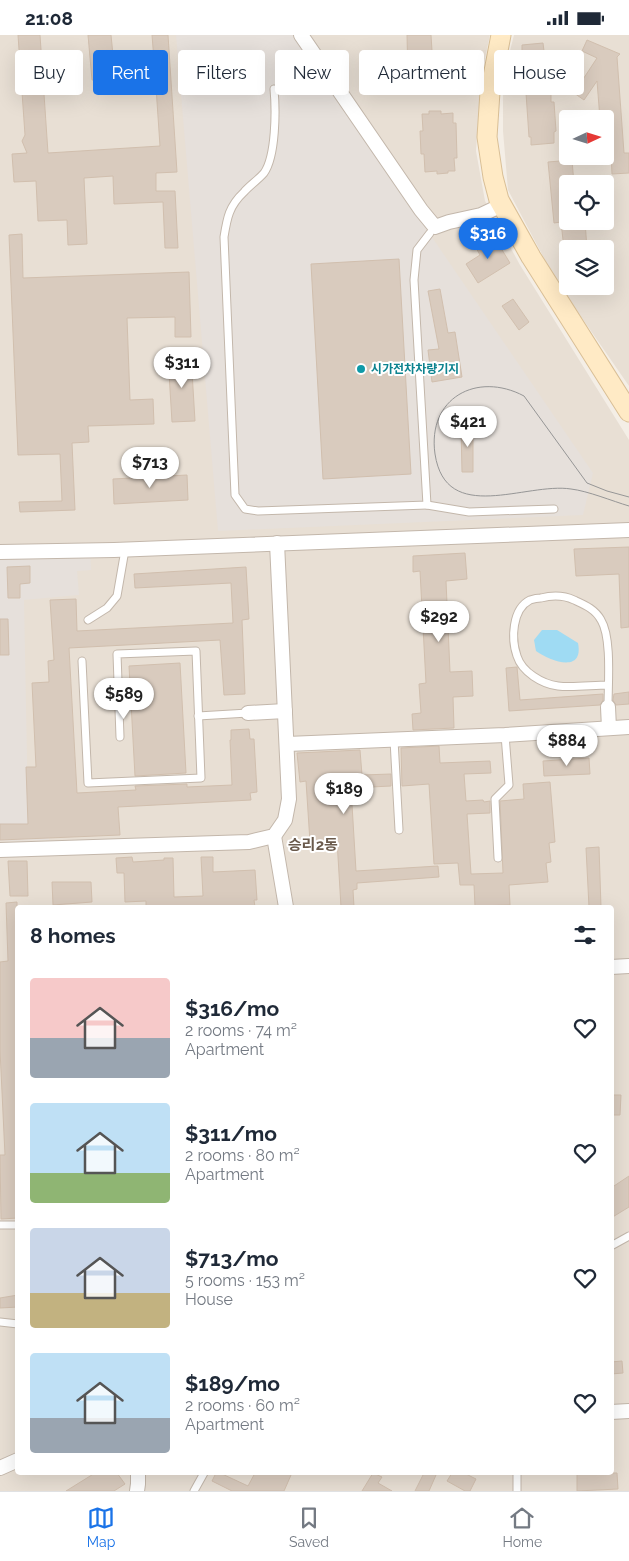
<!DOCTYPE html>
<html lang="en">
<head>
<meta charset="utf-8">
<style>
	body { margin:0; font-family:Raleway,"Noto Sans KR",sans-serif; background:#f2f2f3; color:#1f2937; height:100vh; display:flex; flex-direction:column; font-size:19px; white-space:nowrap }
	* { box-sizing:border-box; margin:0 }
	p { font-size:16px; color:#747a83 }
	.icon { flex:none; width:28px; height:28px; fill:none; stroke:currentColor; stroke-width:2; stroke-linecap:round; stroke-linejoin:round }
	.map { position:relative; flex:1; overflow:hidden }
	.sheet { position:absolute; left:15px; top:870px; width:599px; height:570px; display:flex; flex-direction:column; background:#fff; border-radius:5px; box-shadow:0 5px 20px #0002 }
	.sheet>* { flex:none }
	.guide { position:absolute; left:15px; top:15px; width:600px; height:45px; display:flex; gap:10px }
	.needle { width:32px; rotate:86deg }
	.tools { position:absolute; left:559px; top:75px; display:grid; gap:10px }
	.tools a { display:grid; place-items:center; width:55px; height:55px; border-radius:5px; background:#fff; box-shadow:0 5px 20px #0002; font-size:25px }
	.price { position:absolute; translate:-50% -42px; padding:0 11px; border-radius:18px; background:#fff; color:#222; font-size:16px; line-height:32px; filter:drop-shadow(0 1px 2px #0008) }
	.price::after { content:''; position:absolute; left:50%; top:30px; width:15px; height:11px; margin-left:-8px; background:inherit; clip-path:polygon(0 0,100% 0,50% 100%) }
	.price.current { background:#1a73e8; color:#fff }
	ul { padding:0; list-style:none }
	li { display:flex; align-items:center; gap:15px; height:125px; padding:0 15px }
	li span { display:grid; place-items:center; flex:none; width:140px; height:100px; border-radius:5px; color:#555 }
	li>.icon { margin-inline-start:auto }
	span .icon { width:60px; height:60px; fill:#fffc; stroke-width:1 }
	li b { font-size:21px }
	h2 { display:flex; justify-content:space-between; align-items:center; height:60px; padding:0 15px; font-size:21px }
	.tag { padding:0 18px; border-radius:5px; background:#fff; box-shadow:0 5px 20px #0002; font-size:18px; line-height:45px }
	.tag.current { background:#1a73e8; color:#fff }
	.status { display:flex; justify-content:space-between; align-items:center; height:35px; padding:0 25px; background:#fff; direction:ltr }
	.status svg { height:14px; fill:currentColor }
	.dock { display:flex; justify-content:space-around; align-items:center; height:70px; border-top:1px solid #e0e1e3; background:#fff; font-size:14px; color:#747a83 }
	.dock a { display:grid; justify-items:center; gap:2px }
	.dock .current { color:#1a73e8 }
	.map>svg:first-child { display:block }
	.residential { fill:#e8dfd4; fill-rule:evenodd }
	.industrial { fill:#e6e0db }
	.water { fill:#9fdbf3 }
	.building { fill:#d9cbbe; stroke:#d1bfae }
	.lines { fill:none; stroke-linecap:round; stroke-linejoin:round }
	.lane-casing { stroke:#c3b7ab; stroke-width:9 }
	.street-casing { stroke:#c3b7ab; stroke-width:16 }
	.secondary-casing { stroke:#d9bf96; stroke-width:21 }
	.lane { stroke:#fff; stroke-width:7 }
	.street { stroke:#fff; stroke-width:14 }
	.secondary { stroke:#ffeac5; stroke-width:19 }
	.tram { stroke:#969696; stroke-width:1 }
	.culture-dot { fill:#0f9aa8; stroke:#fff; stroke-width:2 }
	.labels { text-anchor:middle; stroke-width:4; stroke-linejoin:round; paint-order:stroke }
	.culture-label { font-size:12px; font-weight:bold; fill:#0d838f; stroke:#fff; text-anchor:start }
	.quarter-label { font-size:15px; font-weight:bold; fill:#6a5a4c; stroke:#fff }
</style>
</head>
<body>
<div class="status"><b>21:08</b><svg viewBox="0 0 49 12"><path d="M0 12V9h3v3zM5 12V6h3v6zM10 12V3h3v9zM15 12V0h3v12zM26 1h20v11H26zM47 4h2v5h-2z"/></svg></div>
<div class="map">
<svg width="629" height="1456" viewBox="0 0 629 1456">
	<rect width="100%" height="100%" fill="#f4eee6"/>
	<g class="residential">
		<path d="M0,0h490l-9,42 -5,74 9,50 35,64 109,175v1051h-629zM18,872h593v566h-593z"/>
		<path d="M514,0h115v351l-74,-107 -47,-89 -5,-59v-53zM568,84h37v37h-37zM568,149h37v37h-37zM568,214h37v37h-37z"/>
	</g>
	<g class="industrial">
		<path d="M176,0h118l299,438 -10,42 -365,16z"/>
		<path d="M90,510l1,25 -14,1 2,24 -55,5 4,210 20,2 1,28 -49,1v-295z"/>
	</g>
	<path class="water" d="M542,595h15l21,13c6,31 -28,18 -42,8l-2,-11z"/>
	<g class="building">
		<path d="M18,0h22l8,118 112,-7 -4,-59 -41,2 -1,-11 -22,2 -4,-45h23l4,40 40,-2 -3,-38h16l9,137 -21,1v18h19l3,57h-13l-2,-46 -49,2 -1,-28 -29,2 3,66 -19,1 -1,-25 -29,1 -2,-40 -22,1 -2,-28 15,-1 -5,-12 3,-6z"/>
		<path d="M407,0h24l1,16h3l1,13v13h-3v7l-22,1v-7h-3z"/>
		<path d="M587,5l33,14 -3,3 7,96h5v20l-17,1 -1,-20 -6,1v-36h-5l-3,-38 -13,19 -10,-7 23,-35 -15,-7z"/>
		<path d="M543,8l1,8h3l2,41h2v10h3l2,29 -2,1v11l-23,2v-8h-2l-3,-44 -2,-6h-3l-2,-36h3v-6z"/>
		<path d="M429,76h12v3l12,-1v10h3l1,35h-3l1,13h-7v2l-11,1v-3l-12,1 -1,-18h-3l-1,-23h3l-1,-17h7z"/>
		<path d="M572,125l2,24h-6v37h17l2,28h-23l-3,-27 -7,1 -6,-61z"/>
		<path d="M22,199l1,44 166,-6 2,65h-16v-20l-48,1 3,82 23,-1 1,25 -66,2 1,16 -17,1 3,67 -55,2 -1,-10 43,-1 -2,-47 -42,1 -9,-220z"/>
		<path d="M493,200l17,28 -32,20 -12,-19 14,-9 -5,-9z"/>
		<path d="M399,224l12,215 -88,5 -12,-215z"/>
		<path d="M440,254l8,44 7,-1 7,45 -30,5 -4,-32 11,-1 -11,-58z"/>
		<path d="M513,264l16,23 -10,8 -17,-24z"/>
		<path d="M191,320l4,66 -23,1 -4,-65z"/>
		<path d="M461,392h18l-1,9 -5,1v35h-11z"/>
		<path d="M187,440l1,25 -74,4 -1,-25z"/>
		<path d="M629,512v80l-8,1 -2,-54 -43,2 -2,-27z"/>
		<path d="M465,518l2,26 -21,2 4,91 22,-1 1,25 -20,1 1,31 -41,2 -1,-16 9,-1 -2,-29 7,-1 -6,-112 -7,1v-16z"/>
		<path d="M30,531v17l-10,1v14h-12l-1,-31z"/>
		<path d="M246,532l3,52 -7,1 3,74 -21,1 -4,-55 -151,8 8,145 59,-3 -1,-4 52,-2v3l45,-2 -2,-45h1v-10l18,-1 1,10h4l3,53 -7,1 1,7 -133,7 2,28 -120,5v-16h28l-2,-57h10l-4,-84 17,-1 -1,-21 6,-1 -4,-60 26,-1 1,32 156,-8 -2,-40 -96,5 -1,-14z"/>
		<path d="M0,584h8l1,36h-9z"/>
		<path d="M180,628l6,110 -51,3 -6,-110z"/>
		<path d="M517,632l3,33 83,-6v6l-3,5 -91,6 -3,-43z"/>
		<path d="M629,657v12l-13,1 -3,-5 1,-6z"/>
		<path d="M439,711l1,17 50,-2 1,12 -27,1 2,27 17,-1 1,2 6,-1v12l-23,1 4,60 32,-1 -3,-72 24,-2 -1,-15 27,-2 5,60 -6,1 2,19 -5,1 2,19 -39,3 1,20 -35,1 -1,-21h-14l-2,-22 -24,1 -5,-80 -27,2 -1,-38z"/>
		<path d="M360,715l2,25 29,-1v12l-40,2 5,83 82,-5 1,11 -82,6v6l-4,1 1,17h-13l-4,-67 -27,2 -4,-61 -6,1 -3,-29z"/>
		<path d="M589,723l1,16 -46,2 -1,-15z"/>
		<path d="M599,812l2,60h-12l-3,-59z"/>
		<path d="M132,822l1,5 31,-2v-2h9l1,39 29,-1 -2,-39h12v15l42,-2 2,30h-3l1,7h-28v-1l-81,1v-6l-21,1 -1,-29h-7l-1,-15z"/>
		<path d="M8,826h19l1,35h-18z"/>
		<path d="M52,847h39l1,20 -39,3z"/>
		<path d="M17,867l1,316 -17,1 -1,-64h5l-5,-105v-88l8,-1 -2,-58z"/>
		<path d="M611,1060h10l-1,20h-9z"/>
		<path d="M629,1141v31l-18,11v-30z"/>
		<path d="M18,1260v12l-18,1v-10z"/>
		<path d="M622,1326l1,12 -12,1v-12z"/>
		<path d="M95,1438h22l8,11 -11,7h-48z"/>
		<path d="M216,1438h4l28,13 7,-13h30l6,2 -7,16h-52l-20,-10z"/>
		<path d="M373,1438l9,4 -4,6 14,8h-30z"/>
		<path d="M424,1438h7l5,2 -7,16h-14z"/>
		<path d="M452,1438h12l12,6 -6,12h-5l-18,-10z"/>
		<path d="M577,1438h40l1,16 -41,2z"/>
	</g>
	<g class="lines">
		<defs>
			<g id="lane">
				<path d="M274,54c2,21 2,67 -10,84 -6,7 -14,12 -20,19 -15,14 -17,26 -20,45l11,258 10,14 13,2 169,-6 -13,-225 3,-30 13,-17"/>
				<path d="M427,470l42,7 85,-3"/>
				<path d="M88,585l19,-12 10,-12 8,-46"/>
				<path d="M82,626l6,122 113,-5 -5,-127 -79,3 3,83"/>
				<path d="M608,650c-15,0 -36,3 -50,1 -16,-2 -36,-14 -41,-30 -6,-17 -5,-47 13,-56 3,-1 8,-2 11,-2 12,-3 22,-3 33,2 11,5 21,9 27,20 11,18 7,64 7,87"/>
				<path d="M198,681l50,-3"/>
				<path d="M394,705l5,90"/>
				<path d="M498,823l-3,-59 14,-14 -4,-50"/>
				<path d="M0,1190h18"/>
				<path d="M611,1211l18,-10"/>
				<path d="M0,1287l18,2"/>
				<path d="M194,1456l10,-18"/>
				<path d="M517,1456v-18"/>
			</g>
			<g id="street">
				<path d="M301,0l120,175 14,17 14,-5 32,-7 21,-10"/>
				<path d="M0,517l114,-2 515,-20"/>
				<path d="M608,672l1,21"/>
				<path d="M248,678l37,-2"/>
				<path d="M287,709l218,-9 124,-8"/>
				<path d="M274,801l12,71"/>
				<path d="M0,815l249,-8 25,-6 11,-16 4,-21 -12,-256"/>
				<path d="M611,932l18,-1"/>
				<path d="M611,1377l18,-1"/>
				<path d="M0,1433l18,-8"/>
				<path d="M137,1456l1,-7v-11"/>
			</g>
			<path id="secondary" d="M501,0l-11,57 -3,45 6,40 6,23 32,57 98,155"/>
		</defs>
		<use href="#lane" class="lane-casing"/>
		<use href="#street" class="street-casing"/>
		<use href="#secondary" class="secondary-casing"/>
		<use href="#lane" class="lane"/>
		<use href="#street" class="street"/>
		<use href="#secondary" class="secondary"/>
		<path class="tram" d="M629,462l-22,-6 -20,-8 -63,-87c-47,-25 -97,2 -89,58 11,72 91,28 136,35 17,2 41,12 58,17"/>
	</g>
	<circle class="culture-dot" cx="361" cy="334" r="5"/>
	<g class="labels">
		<g class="culture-label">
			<text x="371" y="338">시가전차차량기지</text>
		</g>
		<g class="quarter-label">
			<text x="313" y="815">승리2동</text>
		</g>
	</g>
</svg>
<div class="tools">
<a><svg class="needle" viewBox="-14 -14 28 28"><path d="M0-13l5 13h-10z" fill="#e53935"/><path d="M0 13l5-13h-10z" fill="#747a83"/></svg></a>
<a><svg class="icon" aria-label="locate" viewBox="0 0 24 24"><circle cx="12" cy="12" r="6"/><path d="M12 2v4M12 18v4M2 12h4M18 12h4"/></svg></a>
<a><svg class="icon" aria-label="layers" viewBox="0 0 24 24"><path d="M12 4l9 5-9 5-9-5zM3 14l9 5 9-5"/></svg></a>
</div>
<b class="price current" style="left:488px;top:225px">$316</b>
<b class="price" style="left:182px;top:354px">$311</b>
<b class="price" style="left:468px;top:413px">$421</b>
<b class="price" style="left:150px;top:454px">$713</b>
<b class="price" style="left:439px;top:608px">$292</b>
<b class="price" style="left:124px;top:685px">$589</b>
<b class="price" style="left:567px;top:732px">$884</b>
<b class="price" style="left:344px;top:780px">$189</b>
<div class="guide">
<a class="tag">Buy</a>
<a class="tag current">Rent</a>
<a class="tag">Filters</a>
<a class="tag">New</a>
<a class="tag">Apartment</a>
<a class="tag">House</a>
</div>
<section class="sheet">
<h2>8 homes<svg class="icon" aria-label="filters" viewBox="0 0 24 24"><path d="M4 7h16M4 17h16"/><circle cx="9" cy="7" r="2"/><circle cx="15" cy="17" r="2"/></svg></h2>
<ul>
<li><span style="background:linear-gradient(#f6c9c9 60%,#9aa5b1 0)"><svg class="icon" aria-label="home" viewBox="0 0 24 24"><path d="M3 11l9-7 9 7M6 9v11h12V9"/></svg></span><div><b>$316/mo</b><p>2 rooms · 74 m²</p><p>Apartment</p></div><svg class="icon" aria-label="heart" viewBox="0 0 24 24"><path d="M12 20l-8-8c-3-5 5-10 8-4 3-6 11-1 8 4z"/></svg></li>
<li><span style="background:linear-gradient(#bfe0f5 70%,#8fb573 0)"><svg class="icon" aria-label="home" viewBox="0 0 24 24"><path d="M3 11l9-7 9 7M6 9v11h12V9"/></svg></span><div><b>$311/mo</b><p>2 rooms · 80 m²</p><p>Apartment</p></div><svg class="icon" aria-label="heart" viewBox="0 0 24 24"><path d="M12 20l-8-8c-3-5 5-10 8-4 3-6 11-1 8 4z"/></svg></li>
<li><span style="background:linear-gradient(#c9d6e8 65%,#c2b280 0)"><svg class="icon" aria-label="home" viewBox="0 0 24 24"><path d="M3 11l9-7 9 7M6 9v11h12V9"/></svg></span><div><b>$713/mo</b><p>5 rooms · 153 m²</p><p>House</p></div><svg class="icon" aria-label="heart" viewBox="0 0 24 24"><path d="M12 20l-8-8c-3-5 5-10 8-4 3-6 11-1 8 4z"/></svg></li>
<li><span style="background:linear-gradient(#bfe0f5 65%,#9aa5b1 0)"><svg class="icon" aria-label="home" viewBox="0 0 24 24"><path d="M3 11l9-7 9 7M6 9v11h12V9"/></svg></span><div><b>$189/mo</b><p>2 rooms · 60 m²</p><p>Apartment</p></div><svg class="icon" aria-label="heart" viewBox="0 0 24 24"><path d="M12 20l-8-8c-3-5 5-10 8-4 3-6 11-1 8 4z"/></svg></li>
</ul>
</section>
</div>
<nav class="dock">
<a class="current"><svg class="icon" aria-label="map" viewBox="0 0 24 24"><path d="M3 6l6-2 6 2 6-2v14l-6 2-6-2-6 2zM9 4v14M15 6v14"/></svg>Map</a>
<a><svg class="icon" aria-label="saved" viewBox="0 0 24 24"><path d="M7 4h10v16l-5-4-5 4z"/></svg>Saved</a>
<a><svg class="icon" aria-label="home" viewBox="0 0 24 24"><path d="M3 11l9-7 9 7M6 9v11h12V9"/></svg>Home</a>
</nav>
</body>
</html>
